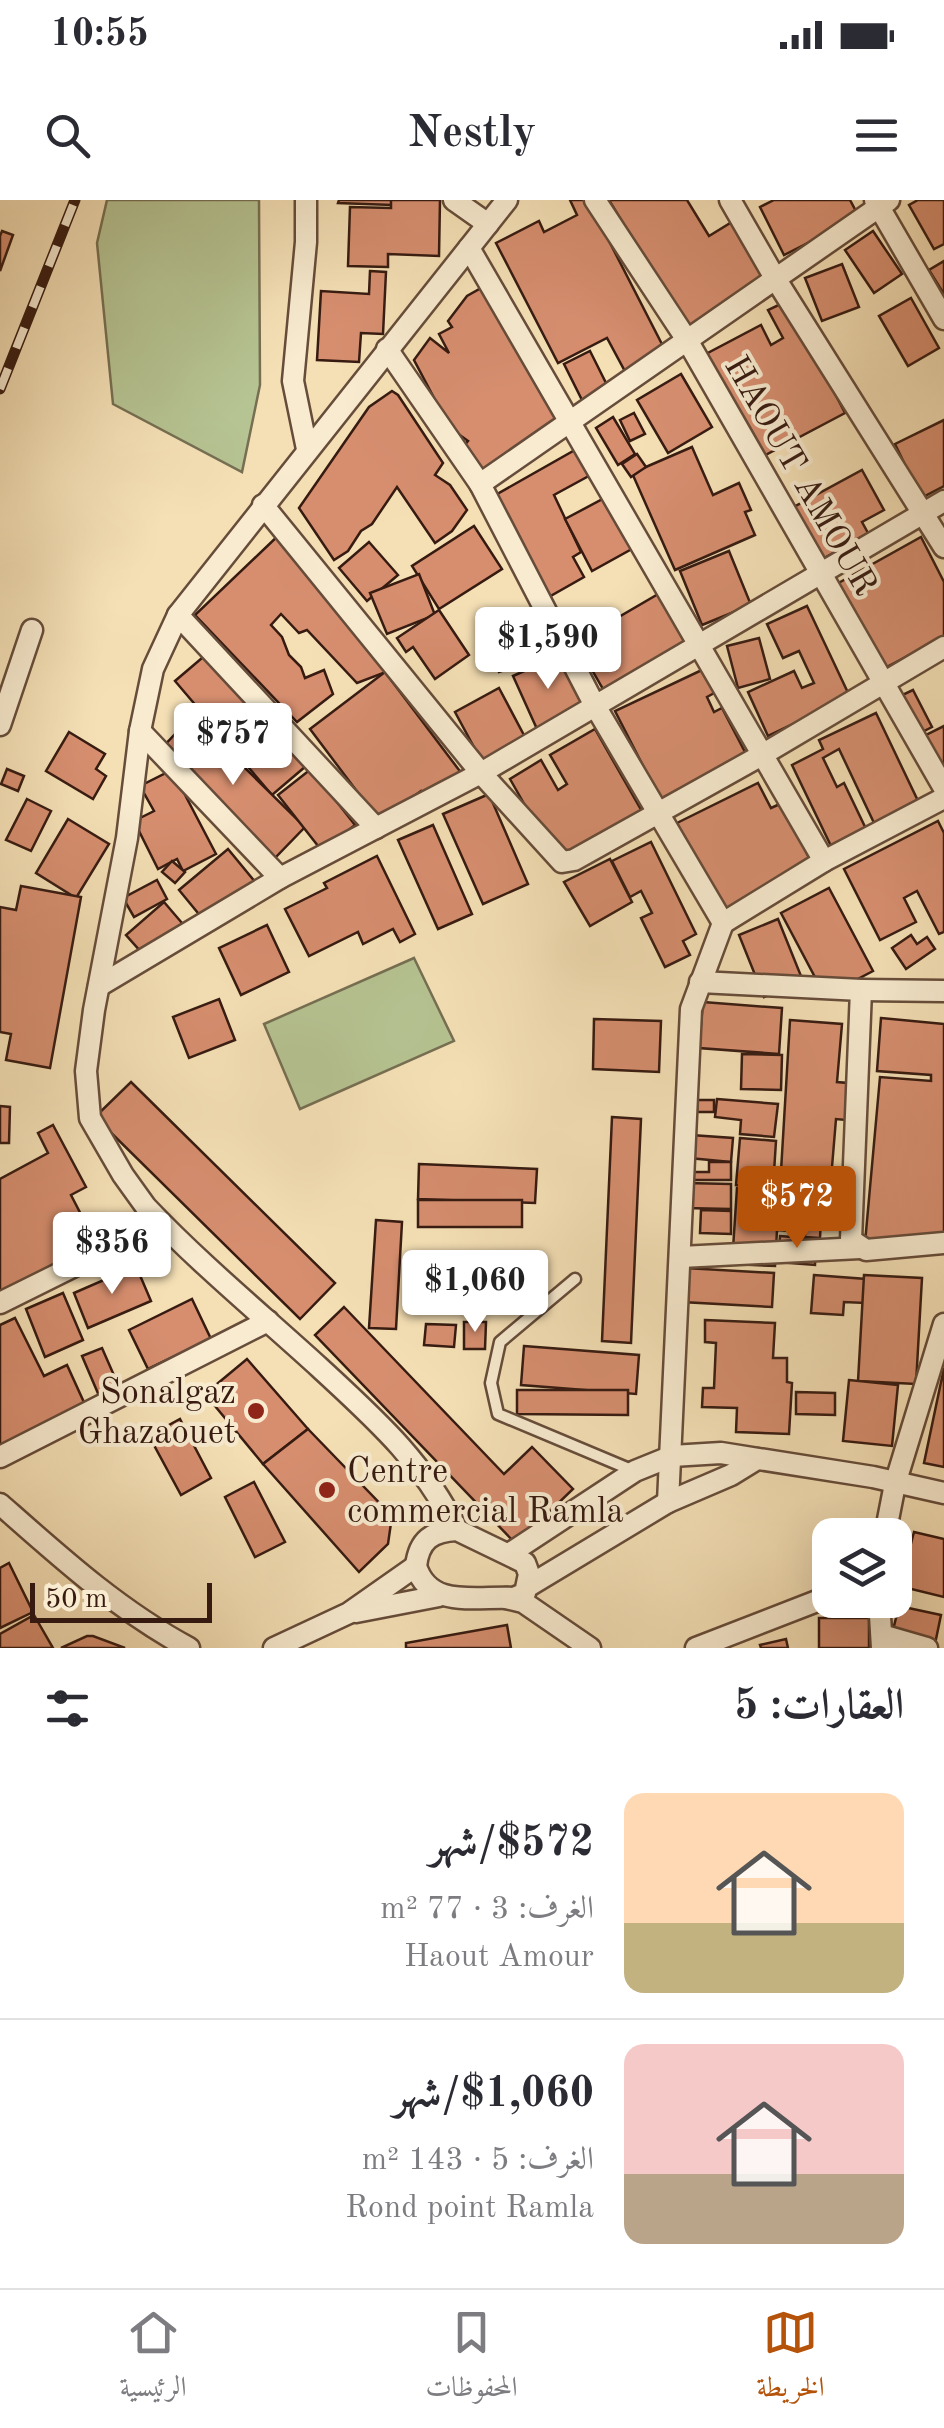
<!DOCTYPE html>
<html lang="ar">
<head>
<meta charset="utf-8">
<style>
	body { margin:0; font-family:"Old Standard TT",Amiri,serif; background:#f7f7f7; color:#2b2b33; direction:rtl; height:100vh; display:flex; flex-direction:column; font-size:38px; white-space:nowrap }
	* { box-sizing:border-box; margin:0 }
	p { font-size:32px; color:#7c7c81 }
	.icon { flex:none; width:55px; height:55px; fill:none; stroke:currentColor; stroke-width:2; stroke-linecap:round; stroke-linejoin:round }
	.map { position:relative; height:1448px; overflow:hidden; direction:ltr }
	.sheet { display:flex; flex-direction:column; background:#fff; flex:1 }
	.sheet>* { flex:none }
	.fabs { position:absolute; left:812px; top:1318px; display:grid; gap:20px }
	.fabs a { display:grid; place-items:center; width:100px; height:100px; border-radius:20px; background:#fff; box-shadow:0 10px 40px #0002; font-size:50px }
	.scale { position:absolute; left:30px; bottom:25px; width:182px; box-sizing:border-box; padding-left:10px; border:5px solid #371b11; border-top:0; font-size:28px; line-height:35px; white-space:nowrap; color:#371b11; -webkit-text-stroke:8px #f8ebd0; paint-order:stroke }
	.price { position:absolute; translate:-50% -85px; padding:0 22px; border-radius:10px; background:#fff; color:#222; font-size:32px; line-height:65px; filter:drop-shadow(0 2px 5px #0008) }
	.price::after { content:''; position:absolute; left:50%; top:60px; width:30px; height:22px; margin-left:-15px; background:inherit; clip-path:polygon(0 0,100% 0,50% 100%) }
	.price.selected { background:#b45309; color:#fff }
	ul { padding:0; list-style:none }
	li { display:flex; align-items:center; gap:30px; height:250px; padding:0 40px }
	li+li { border-top:2px solid #e1e1e2 }
	li span { display:grid; place-items:center; flex:none; width:280px; height:200px; border-radius:20px; color:#555 }
	li>.icon { margin-inline-start:auto }
	span .icon { width:120px; height:120px; fill:#fffc; stroke-width:1 }
	li b { font-size:42px }
	h2 { display:flex; justify-content:space-between; align-items:center; height:120px; padding:0 40px; font-size:42px }
	.status { display:flex; justify-content:space-between; align-items:center; height:70px; padding:0 50px; background:#fff; direction:ltr }
	.status svg { height:28px; fill:currentColor }
	header { display:flex; justify-content:space-between; align-items:center; height:130px; padding:0 40px; background:#fff; font-size:45px; font-weight:800 }
	.tabs { display:flex; justify-content:space-around; align-items:center; height:140px; border-top:2px solid #e1e1e2; background:#fff; font-size:28px; color:#7c7c81 }
	.tabs a { display:grid; justify-items:center; gap:5px }
	.tabs .selected { color:#b45309 }
	.map>svg:first-child { display:block }
	.green { fill:#b6c392; stroke:#766f52; stroke-width:2.5 }
	.building { fill:#d68e6f; stroke:#371b11; stroke-width:2.5 }
	.lines { fill:none; stroke-linecap:round; stroke-linejoin:round }
	.lane-casing { stroke:#664c3a; stroke-width:15 }
	.street-casing { stroke:#664c3a; stroke-width:25 }
	.lane { stroke:#f8ebd0; stroke-width:10 }
	.street { stroke:#f8ebd0; stroke-width:20 }
	.rail-casing { stroke:#371b11; stroke-width:11 }
	.rail { stroke:#f8ebd0; stroke-width:8; stroke-dasharray:22; stroke-linecap:butt }
	.poi-dot { fill:#8f2418; stroke:#f8ebd0; stroke-width:4 }
	.labels { text-anchor:middle; stroke-width:8; stroke-linejoin:round; paint-order:stroke }
	.street-label { font-size:35px; fill:#371b11; stroke:#f8ebd0 }
	.poi-label { font-size:35px; fill:#371b11; stroke:#f8ebd0; text-anchor:end }
</style>
</head>
<body>
<div class="status"><b>10:55</b><svg viewBox="0 0 49 12"><path d="M0 12V9h3v3zM5 12V6h3v6zM10 12V3h3v9zM15 12V0h3v12zM26 1h20v11H26zM47 4h2v5h-2z"/></svg></div>
<header><svg class="icon" aria-label="menu" viewBox="0 0 24 24"><path d="M4 6h16M4 12h16M4 18h16"/></svg>Nestly<svg class="icon" aria-label="search" viewBox="0 0 24 24"><circle cx="10" cy="10" r="6"/><path d="M15 15l6 6"/></svg></header>
<div class="map">
<svg width="944" height="1448" viewBox="0 0 944 1448">
	<rect width="100%" height="100%" fill="#f5e0b6"/>
	<filter id="stains"><feTurbulence type="fractalNoise" baseFrequency=".002" numOctaves="4"/><feColorMatrix values="0 0 0 0 .2 0 0 0 0 .09 0 0 0 0 .02 0 0 0 .5 -.17"/></filter>
	<radialGradient id="worn" r=".72"><stop offset=".6" stop-color="#630" stop-opacity="0"/><stop offset="1" stop-color="#630" stop-opacity=".3"/></radialGradient>
	<g class="green">
		<path d="M107,0h152l1,185 -18,87 -129,-68 -16,-161z"/>
		<path d="M414,758l40,83 -154,68 -36,-85z"/>
	</g>
	<g class="building">
		<path d="M339,0h53v5l-54,-2z"/>
		<path d="M391,0h49l-1,56 -51,-2v13l-40,-1 2,-59 41,1z"/>
		<path d="M570,0h18l79,154 -40,21 -20,-37 -49,25 -62,-120 43,-22 5,11 33,-17z"/>
		<path d="M609,0h78l22,36 31,-19 35,58 -88,54z"/>
		<path d="M774,0h76l9,17 -75,38 -24,-48z"/>
		<path d="M918,0h26v44l-10,5 -25,-44z"/>
		<path d="M2,31l11,4 -13,36v-35z"/>
		<path d="M873,31l29,43 -28,19 -29,-43z"/>
		<path d="M944,61v33l-15,-24z"/>
		<path d="M842,64l17,43 -37,14 -17,-43z"/>
		<path d="M370,71l16,1 -3,62 -22,-1 -2,29 -42,-2 4,-69 48,3z"/>
		<path d="M483,87l87,137 -93,50 -14,-27 5,-6 -18,-13 -36,-68 16,-22 19,15 -10,-19 13,-7 -4,-6 19,-25z"/>
		<path d="M911,98l28,50 -31,18 -29,-50z"/>
		<path d="M787,101l58,112 -87,46 -54,-104 57,-30 10,20 12,-7 -15,-28z"/>
		<path d="M590,151l20,40 -26,13 -20,-40z"/>
		<path d="M681,174l31,53 -44,26 -31,-53z"/>
		<path d="M392,191l6,4 45,68 -8,12 15,10 17,25 -15,21 -17,12 -38,-56 -25,37 -11,7 -13,20 -14,9 -35,-52 70,-101z"/>
		<path d="M634,213l11,21 -15,7 -10,-21z"/>
		<path d="M613,217l22,37 -17,11 -22,-37z"/>
		<path d="M944,220v66l-23,12 -26,-54z"/>
		<path d="M582,246l14,26 -42,23 27,57 -8,5 11,20 -37,21 -55,-101z"/>
		<path d="M692,247l21,48 26,-12 12,27 -6,2 10,23 -80,35 -43,-97z"/>
		<path d="M637,254l9,13 -15,10 -9,-13z"/>
		<path d="M862,270l22,40 -22,12 6,11 -49,28 -29,-52z"/>
		<path d="M612,294l27,51 -47,26 -27,-52z"/>
		<path d="M474,326l28,43 -63,40 -27,-43z"/>
		<path d="M282,332l104,140 -29,11 -50,-53 -8,3 -18,-19 -10,11 11,12 7,18 12,12 4,11 19,-8 9,24 -36,28 -102,-107z"/>
		<path d="M921,337l23,45v55l-65,34 -44,-86z"/>
		<path d="M369,342l29,33 -31,26 -28,-33z"/>
		<path d="M729,351l22,54 -49,20 -22,-54z"/>
		<path d="M419,374l16,41 -48,19 -17,-41z"/>
		<path d="M660,393l27,48 -84,48 -27,-47z"/>
		<path d="M807,406l43,91 -82,39 -20,-44 46,-21 8,17 12,-5 -15,-32 -16,7 -16,-34z"/>
		<path d="M439,410l30,45 -34,24 -22,-32 -7,5 -9,-14z"/>
		<path d="M759,438l11,41 -32,9 -11,-42z"/>
		<path d="M510,447l7,19 -18,6 -6,-19z"/>
		<path d="M209,452l97,114 -34,29 -97,-114z"/>
		<path d="M560,455l24,53 -47,21 -24,-53z"/>
		<path d="M704,469l12,23 -9,5 7,15 8,-4 24,46 -86,45 -45,-88z"/>
		<path d="M385,472l77,102 -34,26 -7,-9 -41,31 -70,-93z"/>
		<path d="M499,488l27,51 -44,23 -27,-50z"/>
		<path d="M913,490l19,37 -14,7 -20,-37z"/>
		<path d="M876,513l43,90 -44,22 -36,-76 -16,9 14,29 7,-4 23,48 -35,17 -40,-83 31,-16 -4,-9z"/>
		<path d="M192,516l113,111 -32,33 -112,-111z"/>
		<path d="M944,526v54l-26,-41z"/>
		<path d="M595,529l49,86 -85,50 -49,-86 31,-19 17,30 9,-6 -17,-29z"/>
		<path d="M69,532l36,22 -9,15 10,7 -13,23 -47,-28z"/>
		<path d="M7,569l17,7 -6,15 -17,-7z"/>
		<path d="M311,569l44,56 -33,26 -44,-56z"/>
		<path d="M172,570l44,84 -33,17 -6,-12 -19,10 -24,-48 20,-10 -14,-25z"/>
		<path d="M758,583l13,25 11,-5 33,67 -92,45 -46,-92z"/>
		<path d="M489,594l39,90 -45,20 -40,-90z"/>
		<path d="M27,599l24,12 -20,40 -25,-11z"/>
		<path d="M68,619l41,25 -33,54 -40,-25z"/>
		<path d="M938,621l6,12v99l-5,2 -22,-43 -13,7 12,24 -36,18 -36,-71z"/>
		<path d="M433,625l39,89 -34,15 -40,-89z"/>
		<path d="M651,642l45,92 -13,7 7,14 -25,12 -24,-49 11,-5 -11,-22 -11,6 -18,-36z"/>
		<path d="M228,649l28,34 -49,41 -28,-34z"/>
		<path d="M377,656l38,78 -15,8 -7,-13 -30,15 -5,-12 -49,24 -24,-47 42,-21 -3,-5z"/>
		<path d="M610,659l22,43 -42,24 -26,-44z"/>
		<path d="M172,661l13,11 -10,11 -13,-11z"/>
		<path d="M157,680l10,19 -33,18 -11,-19z"/>
		<path d="M21,686l60,11 -31,171 -44,-8 5,-26 -11,-2v-125l16,3z"/>
		<path d="M829,688l44,83 -48,25 -44,-83z"/>
		<path d="M164,702l24,28 -38,32 -24,-27z"/>
		<path d="M778,719l25,62 -39,16 -25,-62z"/>
		<path d="M267,725l22,47 -48,23 -22,-47z"/>
		<path d="M911,735l6,9 10,-7 8,12 -29,20 -14,-21z"/>
		<path d="M219,799l16,41 -46,18 -16,-41z"/>
		<path d="M703,802l79,6 -3,46 -80,-6z"/>
		<path d="M881,818l63,6v226l-79,-7 15,-166 51,4v-6l-54,-4z"/>
		<path d="M594,819l67,2 -2,51 -66,-3z"/>
		<path d="M790,820l52,4 -5,58 23,2 -3,37 -21,-2 -6,72 -14,-1 1,-16 -12,-1 -2,17 -23,-2z"/>
		<path d="M742,854l40,1 -1,35 -40,-1z"/>
		<path d="M131,882l204,201 -35,36 -205,-202z"/>
		<path d="M717,899l61,5 -4,33 -34,-3 1,-14 -26,-3z"/>
		<rect x="697" y="900" width="17" height="12"/>
		<path d="M0,906l10,1 -1,36h-9z"/>
		<path d="M612,917l29,2 -10,224 -29,-2z"/>
		<path d="M53,925l33,62 -15,8 18,35 -16,8 8,15 -81,43v-117l48,-26 -10,-20z"/>
		<path d="M691,935l42,3 -2,24 -42,-4z"/>
		<path d="M740,938l36,3 -3,47 -37,-3z"/>
		<path d="M709,962h22v18h-40v-8h18z"/>
		<path d="M419,964l118,5 -2,34 -117,-4z"/>
		<path d="M685,983l46,1v25l-47,-1z"/>
		<path d="M737,988l42,1v9l43,3 -2,37 -15,-1v-5l-28,-2 -2,36 -43,-2z"/>
		<rect x="418" y="1000" width="104" height="27"/>
		<path d="M701,1010l30,1v23l-31,-1z"/>
		<path d="M376,1020l26,2 -6,107 -27,-1z"/>
		<path d="M780,1036l36,3 -1,26 -37,-3z"/>
		<path d="M136,1066l15,35 -63,27 -14,-35z"/>
		<path d="M685,1068l89,5 -2,34 -90,-5z"/>
		<path d="M814,1075l52,4 -1,24 -21,-1 -1,13 -32,-2z"/>
		<path d="M864,1075l58,3 -6,106 -58,-3z"/>
		<path d="M63,1093l20,47 -38,17 -19,-48z"/>
		<path d="M192,1099l19,40 -63,30 -19,-39z"/>
		<path d="M344,1107l160,167 28,-27 41,42 -57,55 -201,-209z"/>
		<path d="M15,1118l29,58 23,-11 20,44 -87,42v-126z"/>
		<path d="M705,1120l70,3 -2,35h14v24l5,1 -3,51 -53,-2 1,-24 -35,-1 1,-19h11l2,-45 -11,-1z"/>
		<path d="M464,1122h22l-1,27h-21z"/>
		<path d="M426,1124l30,1 -2,22 -30,-2z"/>
		<path d="M524,1146l115,9 -3,39 -115,-9z"/>
		<path d="M102,1148l18,41 -20,9 -18,-42z"/>
		<path d="M247,1159l61,70 -45,35 -58,-70z"/>
		<path d="M944,1168v99l-20,-4z"/>
		<path d="M849,1180l49,5 -6,61 -49,-5z"/>
		<path d="M517,1190h111v25l-111,-1z"/>
		<path d="M796,1192l39,1v22l-39,-1z"/>
		<path d="M180,1219l31,59 -30,17 -32,-59z"/>
		<path d="M308,1229l84,87 -4,28 -29,28 -96,-108z"/>
		<path d="M254,1282l31,60 -30,15 -30,-60z"/>
		<path d="M914,1332l30,7v58l-49,-12v-33l13,3z"/>
		<path d="M9,1363l24,49 -33,16v-60z"/>
		<path d="M899,1406l42,9 -6,29 -43,-10z"/>
		<path d="M34,1415l19,33h-53v-14z"/>
		<rect x="819" y="1418" width="50" height="30"/>
		<path d="M507,1425l4,23h-105v-5z"/>
		<path d="M87,1436h6l32,12h-64z"/>
		<path d="M786,1439l2,9h-27l-1,-3z"/>
	</g>
	<g class="lines">
		<defs>
			<path id="lane" d="M575,1079l-75,63 -9,41 7,31 136,57"/>
			<g id="street">
				<path d="M306,0v42l-13,139 14,68"/>
				<path d="M454,0l34,24"/>
				<path d="M595,0l92,140 257,448"/>
				<path d="M730,0l45,78 169,269"/>
				<path d="M875,0l69,119"/>
				<path d="M469,48l355,613"/>
				<path d="M387,149l93,135 114,220 129,219 -32,86 -23,493"/>
				<path d="M480,284l409,-284"/>
				<path d="M263,305l218,268 81,89 12,-2 188,-105 182,-108"/>
				<path d="M178,415l198,213"/>
				<path d="M0,525l32,-95"/>
				<path d="M140,531l140,147"/>
				<path d="M723,723l101,-62 120,-63"/>
				<path d="M700,782l161,8 -10,250 15,10 78,-7"/>
				<path d="M99,786l181,-108 201,-105 463,-272"/>
				<path d="M861,790l83,1"/>
				<path d="M681,1057l179,-9"/>
				<path d="M0,1103l161,-80"/>
				<path d="M0,1257l268,-136"/>
				<path d="M0,1304c60,53 118,106 189,144"/>
				<path d="M457,1330c-34,-69 -82,-111 -137,-162 -58,-53 -120,-104 -174,-161l-23,-32 -33,-57 -4,-47 8,-61 33,-172 13,-107 13,-62 25,-54 329,-415"/>
				<path d="M457,1330l68,33 4,11 -4,19 -11,5c-39,-2 -85,11 -98,-32 3,-26 16,-35 41,-36z"/>
				<path d="M885,1335l10,-51 49,-160"/>
				<path d="M509,1354l126,-83 37,-15 49,-3 152,24 71,16"/>
				<path d="M527,1387l141,-85 63,-27 26,-16"/>
				<path d="M506,1398l17,4 67,46"/>
				<path d="M879,1400l3,48"/>
				<path d="M356,1412l83,-16"/>
				<path d="M882,1435l45,13"/>
				<path d="M274,1448l75,-35 67,-47"/>
				<path d="M696,1448l134,-52"/>
			</g>
		</defs>
		<use href="#lane" class="lane-casing"/>
		<use href="#street" class="street-casing"/>
		<use href="#lane" class="lane"/>
		<use href="#street" class="street"/>
		<defs>
			<path id="rail" d="M0,189l75,-189"/>
		</defs>
		<use href="#rail" class="rail-casing"/>
		<use href="#rail" class="rail"/>
	</g>
	<g class="poi-dot">
		<circle cx="256" cy="1211" r="10"/>
		<circle cx="327" cy="1290" r="10"/>
	</g>
	<g class="labels">
		<g class="street-label">
			<text transform="translate(802 275) rotate(60)" y="12">HAOUT AMOUR</text>
		</g>
		<g class="poi-label">
			<text x="236" y="1203">Sonalgaz<tspan x="236" dy="40">Ghazaouet</tspan></text>
			<text x="347" y="1282" text-anchor="start">Centre<tspan x="347" dy="40">commercial Ramla</tspan></text>
		</g>
	</g>
	<rect width="100%" height="100%" filter="url(#stains)"/>
	<rect width="100%" height="100%" fill="url(#worn)"/>
</svg>
<div class="fabs">
<a><svg class="icon" aria-label="layers" viewBox="0 0 24 24"><path d="M12 4l9 5-9 5-9-5zM3 14l9 5 9-5"/></svg></a>
</div>
<div class="scale">50 m</div>
<b class="price" style="left:548px;top:492px">$1,590</b>
<b class="price" style="left:233px;top:588px">$757</b>
<b class="price selected" style="left:797px;top:1051px">$572</b>
<b class="price" style="left:112px;top:1097px">$356</b>
<b class="price" style="left:475px;top:1135px">$1,060</b>
</div>
<section class="sheet">
<h2>العقارات: 5<svg class="icon" aria-label="filters" viewBox="0 0 24 24"><path d="M4 7h16M4 17h16"/><circle cx="9" cy="7" r="2"/><circle cx="15" cy="17" r="2"/></svg></h2>
<ul>
<li><span style="background:linear-gradient(#ffd9b3 65%,#c2b280 0)"><svg class="icon" aria-label="home" viewBox="0 0 24 24"><path d="M3 11l9-7 9 7M6 9v11h12V9"/></svg></span><div><b>$572/شهر</b><p>الغرف: 3 · 77 m²</p><p>Haout Amour</p></div></li>
<li><span style="background:linear-gradient(#f6c9c9 65%,#b9a48a 0)"><svg class="icon" aria-label="home" viewBox="0 0 24 24"><path d="M3 11l9-7 9 7M6 9v11h12V9"/></svg></span><div><b>$1,060/شهر</b><p>الغرف: 5 · 143 m²</p><p>Rond point Ramla</p></div></li>
</ul>
</section>
<nav class="tabs">
<a class="selected"><svg class="icon" aria-label="map" viewBox="0 0 24 24"><path d="M3 6l6-2 6 2 6-2v14l-6 2-6-2-6 2zM9 4v14M15 6v14"/></svg>الخريطة</a>
<a><svg class="icon" aria-label="saved" viewBox="0 0 24 24"><path d="M7 4h10v16l-5-4-5 4z"/></svg>المحفوظات</a>
<a><svg class="icon" aria-label="home" viewBox="0 0 24 24"><path d="M3 11l9-7 9 7M6 9v11h12V9"/></svg>الرئيسية</a>
</nav>
</body>
</html>
